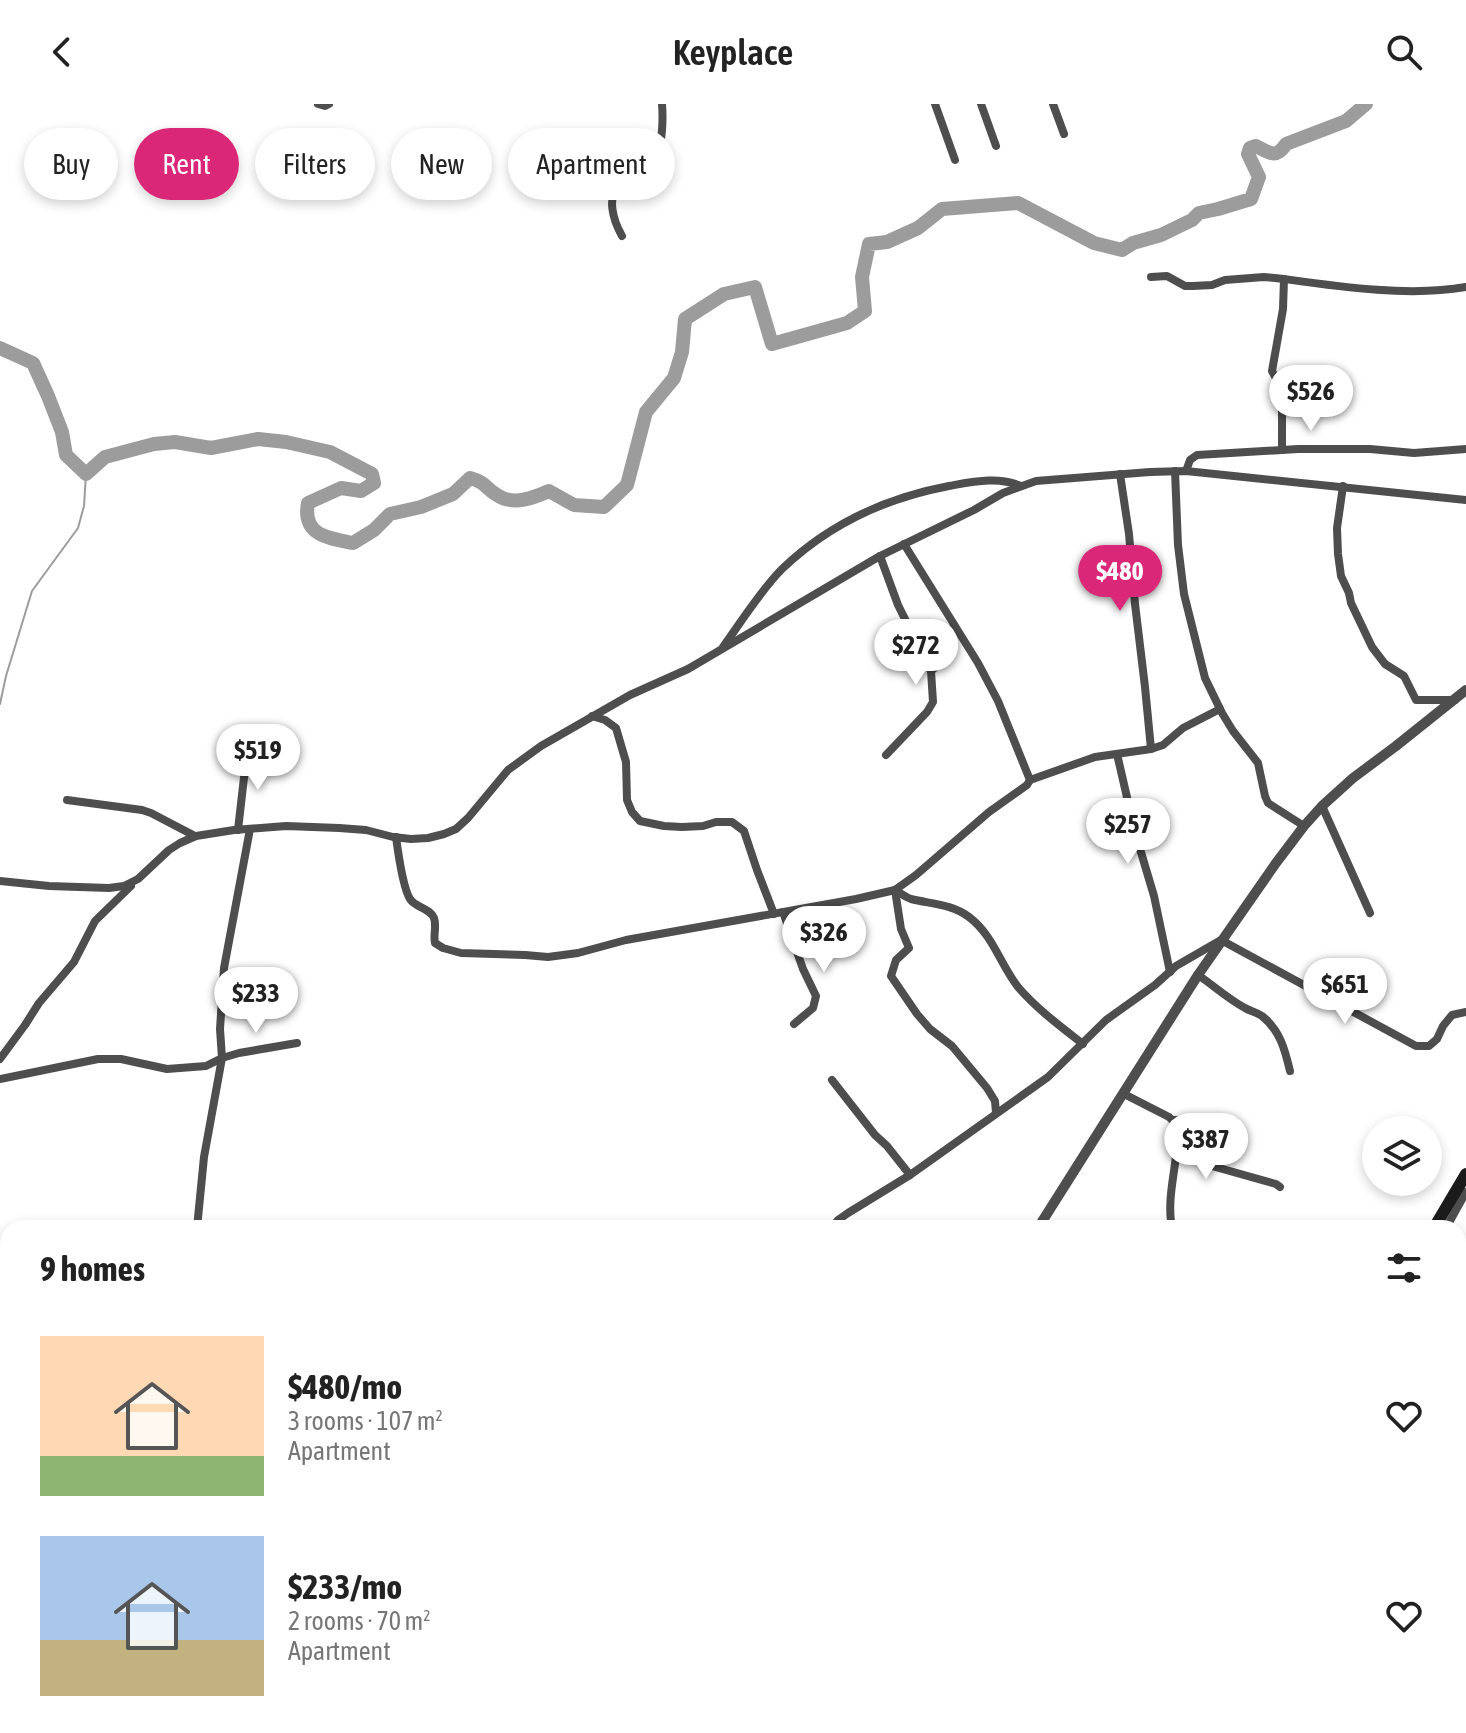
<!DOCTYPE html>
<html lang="en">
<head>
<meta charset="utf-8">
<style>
	body { margin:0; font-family:"Asap Condensed",sans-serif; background:#f6f6f6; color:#222; height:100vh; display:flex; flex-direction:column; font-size:30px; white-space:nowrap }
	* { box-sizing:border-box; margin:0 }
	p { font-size:26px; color:#767676 }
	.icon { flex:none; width:44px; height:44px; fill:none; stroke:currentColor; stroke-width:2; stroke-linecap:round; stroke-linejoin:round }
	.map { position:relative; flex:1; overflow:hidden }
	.drawer { position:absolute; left:0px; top:1116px; width:1466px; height:514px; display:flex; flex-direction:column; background:#fff; border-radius:24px 24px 0 0; box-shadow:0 4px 12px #0003 }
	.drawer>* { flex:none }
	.banner { position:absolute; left:24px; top:24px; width:800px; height:72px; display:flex; gap:16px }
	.fabs { position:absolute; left:1362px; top:1012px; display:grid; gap:16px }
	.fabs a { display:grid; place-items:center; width:80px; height:80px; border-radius:50%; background:#fff; box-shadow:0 4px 12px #0003; font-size:40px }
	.price { position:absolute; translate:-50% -68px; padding:0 18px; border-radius:28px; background:#fff; color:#222; font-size:26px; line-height:52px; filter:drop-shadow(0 2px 4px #0008) }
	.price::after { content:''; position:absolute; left:50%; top:48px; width:24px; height:18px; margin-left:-12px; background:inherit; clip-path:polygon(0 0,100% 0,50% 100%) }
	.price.selected { background:#db2777; color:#fff }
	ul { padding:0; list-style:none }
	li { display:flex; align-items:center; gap:24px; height:200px; padding:0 40px }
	li span { display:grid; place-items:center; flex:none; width:224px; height:160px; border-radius:0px; color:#555 }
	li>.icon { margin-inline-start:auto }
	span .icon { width:96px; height:96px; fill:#fffc; stroke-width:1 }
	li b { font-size:34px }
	h2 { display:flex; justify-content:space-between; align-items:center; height:96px; padding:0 40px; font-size:34px }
	.tag { padding:0 28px; border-radius:36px; background:#fff; box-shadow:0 4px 12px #0003; font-size:28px; line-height:72px }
	.tag.selected { background:#db2777; color:#fff }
	header { display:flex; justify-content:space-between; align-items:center; height:104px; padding:0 40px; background:#fff; font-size:36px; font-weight:600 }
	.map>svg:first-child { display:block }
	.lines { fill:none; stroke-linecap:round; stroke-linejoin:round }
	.stream { stroke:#9c9c9c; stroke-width:2 }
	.river { stroke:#9c9c9c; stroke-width:14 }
	.minor { stroke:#4e4e4e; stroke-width:8 }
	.tertiary { stroke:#4e4e4e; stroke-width:10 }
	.secondary { stroke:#1b1b1b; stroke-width:12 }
</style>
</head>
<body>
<header><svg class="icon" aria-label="back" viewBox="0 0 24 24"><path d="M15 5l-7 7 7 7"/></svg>Keyplace<svg class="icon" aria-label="search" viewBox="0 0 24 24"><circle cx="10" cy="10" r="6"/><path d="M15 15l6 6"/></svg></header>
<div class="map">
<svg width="1466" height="1629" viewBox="0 0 1466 1629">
	<rect width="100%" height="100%" fill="#fff"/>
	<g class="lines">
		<path class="stream" d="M0,600l6,-28 26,-85 46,-63 6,-22 2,-32"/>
		<path class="river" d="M0,244l33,15 15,33 14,36 4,23 20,19 19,-17 49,-13 21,-2 36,6 47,-9 28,3 44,10 42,22 2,9 -13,8 -20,-3 -33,15c-6,32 19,35 45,40l21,-13 16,-16 31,-7 32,-13 17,-16c17,5 14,9 27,17 16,11 36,3 52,-4l25,14 30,2 23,-22 19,-73 28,-34 8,-26 3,-33 39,-25 31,-7 17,57 75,-21 18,-12 -3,-34 7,-33 18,-2 31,-14 24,-19 76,-6 76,40 28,7 11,-7 28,-8 31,-15 7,-7 19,-4 33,-10 8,-22 -11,-23 2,-6 6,-2c12,6 20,14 30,-2l60,-23 20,-17"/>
		<g class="minor">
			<path d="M318,0l7,2 4,-2"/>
			<path d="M935,0l20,56"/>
			<path d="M981,0l15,42"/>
			<path d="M1053,0l11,30"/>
			<path d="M622,132c-9,-16 -16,-39 -2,-54 4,-5 11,-8 16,-11 6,-5 16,-9 20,-16 7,-10 7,-39 6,-51"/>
			<path d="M1151,173l16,-1 18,10h8l19,-1 13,-5 39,-3 20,2"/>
			<path d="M1282,346v-61l-10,-18 11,-62 1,-30c57,8 126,18 182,8"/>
			<path d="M1175,367l3,74 6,49 21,84 17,35 11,18 25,32 7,33 3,7 36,23"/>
			<path d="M1186,367l4,-11 7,-5 101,-6h72l44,4 52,-4"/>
			<path d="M1120,370l9,60 6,70 10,83 6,62"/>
			<path d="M1343,382l-6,42 1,26 3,22 8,17 2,10 21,44 13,17 19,12 12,24h39"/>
			<path d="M880,452l18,49 33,66"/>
			<path d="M723,543c18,-25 38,-57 59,-78 47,-45 103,-71 167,-83 23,-4 49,-10 72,0"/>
			<path d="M592,612l13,4 11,8 10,34 1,38 5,12 8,9 24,5 18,1 21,-1 13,-4h16l12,9 13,39 17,44"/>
			<path d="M1117,650l18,78 19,64 16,76"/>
			<path d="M886,651l41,-43 6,-10 -2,-31 11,-9 12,-37"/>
			<path d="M1030,676l65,-23 56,-8 12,-4 20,-17 37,-19"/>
			<path d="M67,696l75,10 9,3 44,23"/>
			<path d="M1322,702l48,107"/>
			<path d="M238,726l9,-79"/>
			<path d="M396,733c2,15 7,51 14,62 6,9 20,9 24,19 3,8 -1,17 1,25l8,5 18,5 64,2 23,2 30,-4 48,-13 230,-41 39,-9 21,-15 73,-63 38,-27 3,-5 -32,-79 -20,-38 -74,-119"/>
			<path d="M0,777l49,5 60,2 15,-2 14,-7 31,-29 11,-7 16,-7 38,-6 52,-4 53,2 27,2 27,7 18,2 17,-1 16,-4 12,-5 12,-11 40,-48 33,-24 89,-51 58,-26 192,-113 94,-46 29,-17 33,-12 114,-9 36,-1 280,29"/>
			<path d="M895,786l6,39 8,19 -13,12 -5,16 26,38 13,15 22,17 35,42 8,13 1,12"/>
			<path d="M895,786c6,3 10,7 16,9 20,5 41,5 58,18 24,18 31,47 49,70 19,22 42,39 65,57"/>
			<path d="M783,808l20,57 13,27 -3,12 -19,16"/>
			<path d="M1198,871c15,10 30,24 47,33 5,3 11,4 17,8 18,14 23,34 28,55"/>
			<path d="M0,955l25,-34 14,-22 35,-41 21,-41 36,-35"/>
			<path d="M0,975l98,-20h23l46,10 39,-3 16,-8 17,-5 58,-10"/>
			<path d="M832,976l43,55 12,11 23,29"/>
			<path d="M1124,990l45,23 7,7c5,35 -11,69 -4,104"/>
			<path d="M1173,1016c20,-1 33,10 43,25l-4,21 64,18 4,3"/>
			<path d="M197,1124l7,-71 18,-99 -2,-29 4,-61 26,-139"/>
			<path d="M832,1124l6,-8 10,-7 62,-38 138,-98 58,-57 49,-35 21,-19 45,-26 195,106h13l8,-7 6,-13 9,-11 14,-3"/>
			<path d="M1446,1124l20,-36"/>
			<path d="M1458,1200h8"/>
			<path d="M1458,1205l3,2 5,26"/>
			<path d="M1466,1268l-2,15 2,5"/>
			<path d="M1458,1300h6l2,-2"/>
			<path d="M1458,1437l8,8"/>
			<path d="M1458,1487h8"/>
			<path d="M1458,1541l8,8"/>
			<path d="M217,1622l2,7"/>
			<path d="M654,1622c22,6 47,3 70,7"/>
			<path d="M750,1622l61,5 83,-5"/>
			<path d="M626,1625l13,-3"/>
			<path d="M0,1628l1,1"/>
			<path d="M167,1629l10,-7"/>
			<path d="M1078,1629l2,-7"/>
		</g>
		<g class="tertiary">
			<path d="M1038,1124l160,-253 78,-112 28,-37 18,-20 31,-28 43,-32 70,-56"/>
			<path d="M724,1629l4,-7"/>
		</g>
		<g class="secondary">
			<path d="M1434,1124l32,-54"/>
			<path d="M1224,1629v-7"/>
		</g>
	</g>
</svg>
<div class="fabs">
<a><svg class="icon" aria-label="layers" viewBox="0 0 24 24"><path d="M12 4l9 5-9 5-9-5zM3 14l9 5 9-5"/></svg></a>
</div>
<b class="price" style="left:1311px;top:329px">$526</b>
<b class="price selected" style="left:1120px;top:509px">$480</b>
<b class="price" style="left:916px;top:583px">$272</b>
<b class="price" style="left:258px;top:688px">$519</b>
<b class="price" style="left:1128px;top:762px">$257</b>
<b class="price" style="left:824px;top:870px">$326</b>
<b class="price" style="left:1345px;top:922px">$651</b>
<b class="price" style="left:256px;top:931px">$233</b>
<b class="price" style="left:1206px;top:1077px">$387</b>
<div class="banner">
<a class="tag">Buy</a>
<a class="tag selected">Rent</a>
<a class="tag">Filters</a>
<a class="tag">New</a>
<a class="tag">Apartment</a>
</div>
<section class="drawer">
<h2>9 homes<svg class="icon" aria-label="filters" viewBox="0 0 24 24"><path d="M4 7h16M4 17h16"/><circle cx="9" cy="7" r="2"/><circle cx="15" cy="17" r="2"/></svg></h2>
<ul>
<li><span style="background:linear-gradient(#ffd9b3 75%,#8fb573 0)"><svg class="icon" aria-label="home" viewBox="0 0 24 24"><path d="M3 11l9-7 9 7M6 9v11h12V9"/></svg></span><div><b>$480/mo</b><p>3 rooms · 107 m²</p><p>Apartment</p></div><svg class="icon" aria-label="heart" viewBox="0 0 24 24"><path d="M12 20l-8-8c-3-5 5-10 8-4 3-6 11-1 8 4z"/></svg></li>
<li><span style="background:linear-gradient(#a9c7e8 65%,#c2b280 0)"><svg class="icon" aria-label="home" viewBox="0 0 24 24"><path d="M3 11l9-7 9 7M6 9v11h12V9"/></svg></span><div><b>$233/mo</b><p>2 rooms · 70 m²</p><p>Apartment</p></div><svg class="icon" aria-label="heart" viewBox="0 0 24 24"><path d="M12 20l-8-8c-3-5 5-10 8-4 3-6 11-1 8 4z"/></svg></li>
</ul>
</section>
</div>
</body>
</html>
